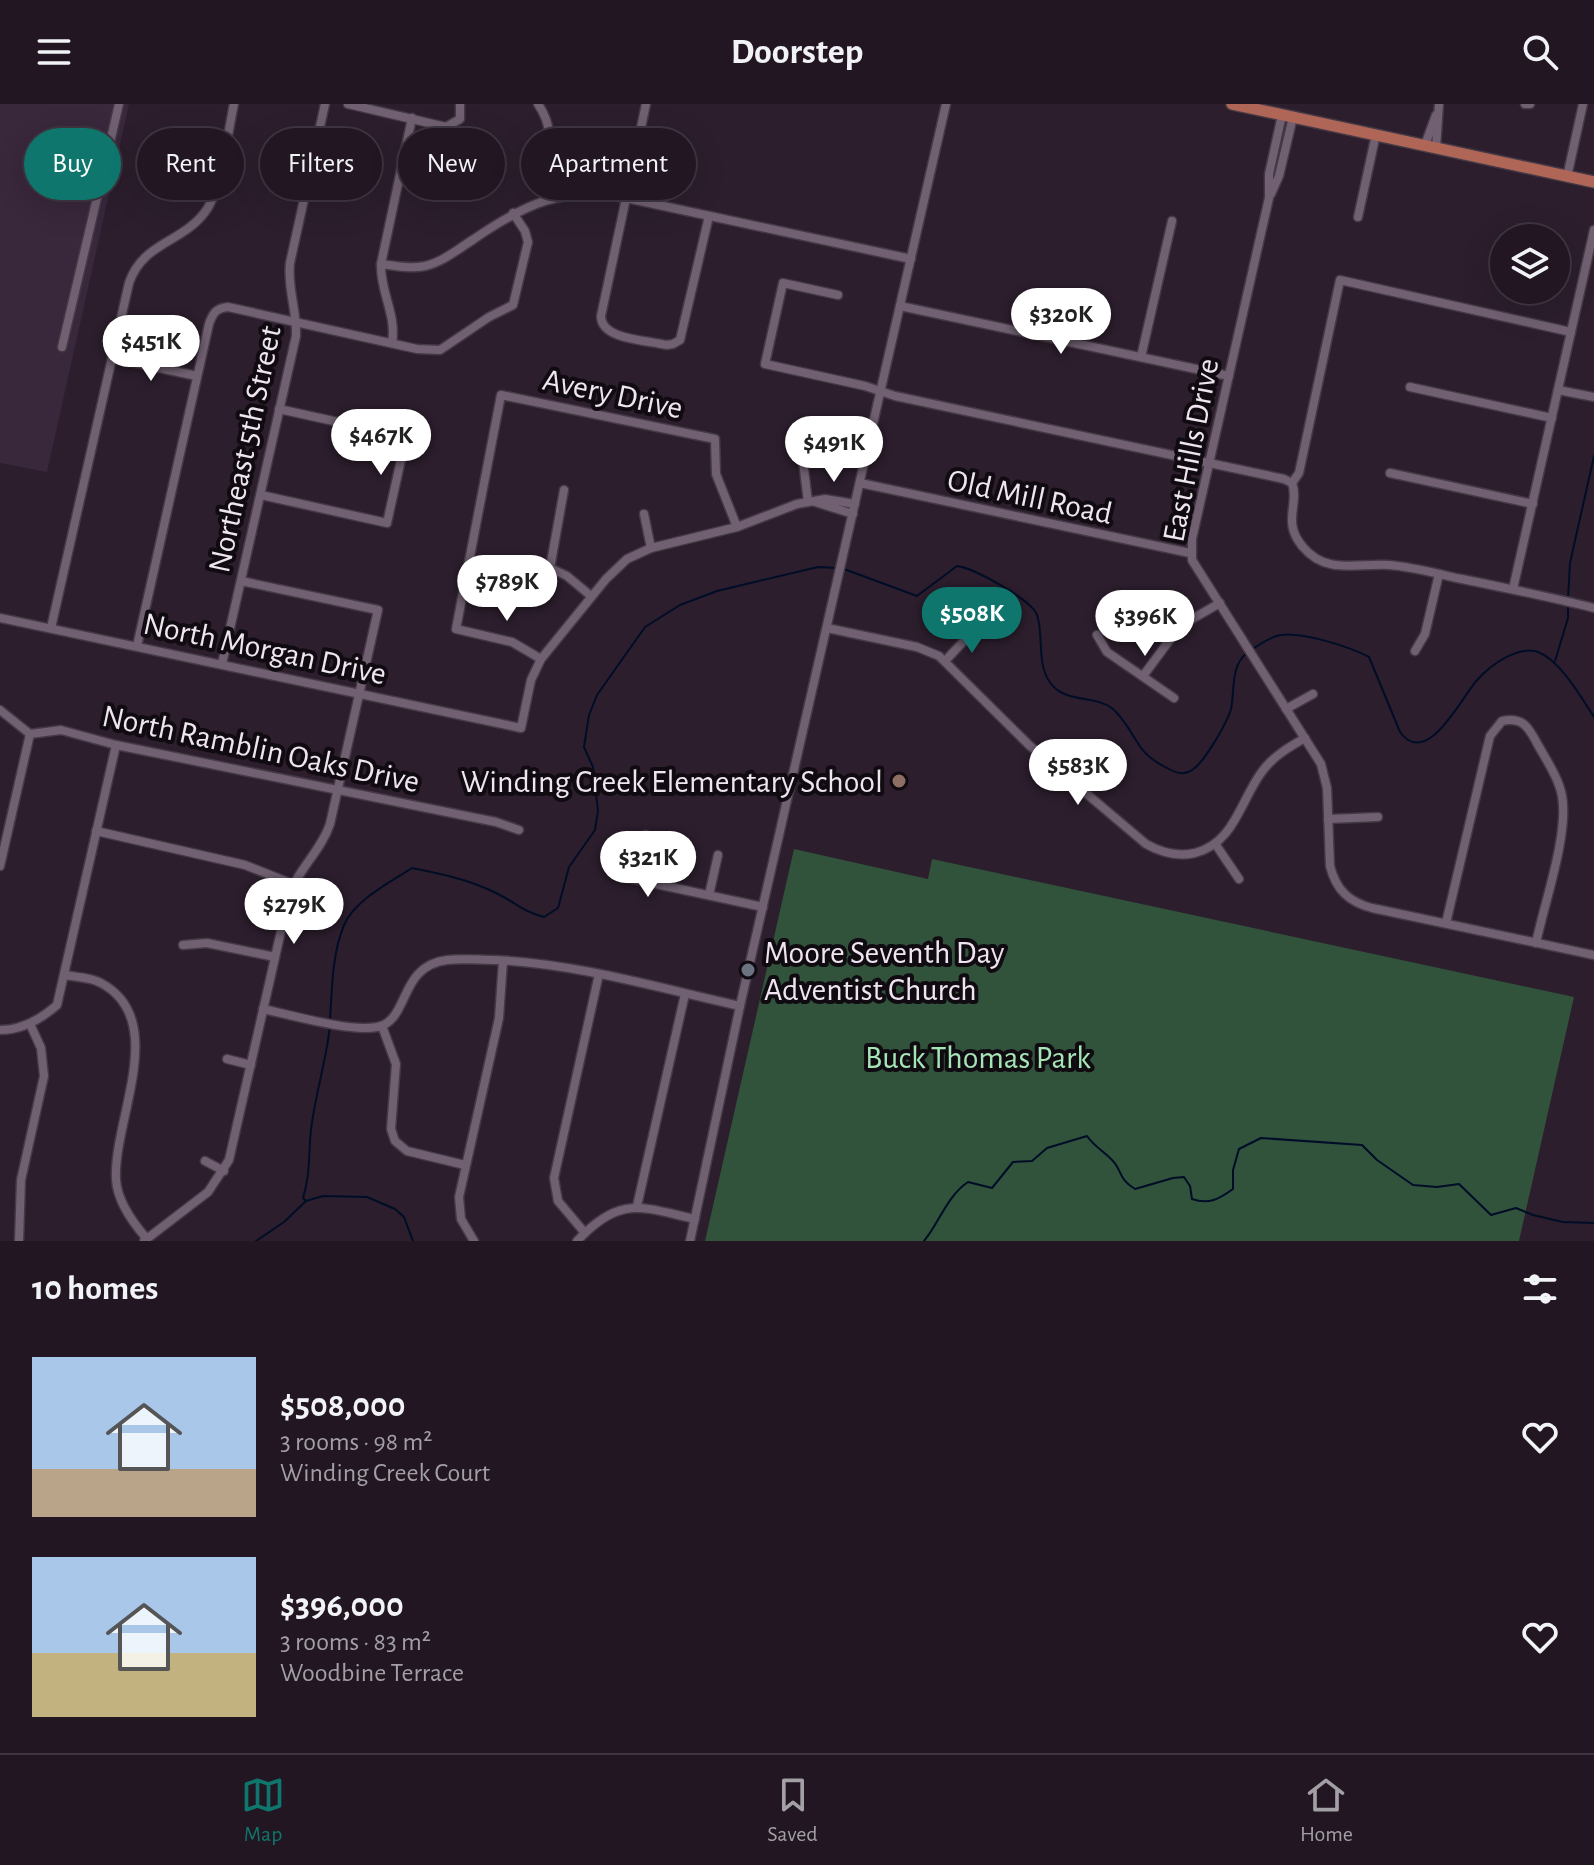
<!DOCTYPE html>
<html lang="en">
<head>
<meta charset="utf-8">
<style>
	body { margin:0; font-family:"Alegreya Sans",sans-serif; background:#2d232f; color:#f1f3f6; height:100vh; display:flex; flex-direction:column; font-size:30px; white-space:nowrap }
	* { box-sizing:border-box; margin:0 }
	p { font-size:26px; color:#a29fa5 }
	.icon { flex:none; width:44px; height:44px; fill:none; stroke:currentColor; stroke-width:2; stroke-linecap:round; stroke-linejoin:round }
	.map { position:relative; height:1137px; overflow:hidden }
	.side { display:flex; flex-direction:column; background:#211622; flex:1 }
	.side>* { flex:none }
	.top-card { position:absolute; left:24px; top:24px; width:800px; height:72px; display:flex; gap:16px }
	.buttons { position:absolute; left:1490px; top:120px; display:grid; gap:16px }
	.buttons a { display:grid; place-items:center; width:80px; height:80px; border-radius:50%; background:#211622; box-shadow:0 8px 32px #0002,0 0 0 2px #3e3540; font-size:40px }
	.price { position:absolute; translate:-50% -68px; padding:0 18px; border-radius:28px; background:#fff; color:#222; font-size:26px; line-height:52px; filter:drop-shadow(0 2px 4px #0008) }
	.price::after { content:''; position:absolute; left:50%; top:48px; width:24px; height:18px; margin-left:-12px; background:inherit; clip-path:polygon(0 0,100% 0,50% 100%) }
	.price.selected { background:#0f766e; color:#fff }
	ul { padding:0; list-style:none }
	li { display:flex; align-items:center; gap:24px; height:200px; padding:0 32px }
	li span { display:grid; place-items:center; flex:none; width:224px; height:160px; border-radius:0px; color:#555 }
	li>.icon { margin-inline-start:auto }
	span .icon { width:96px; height:96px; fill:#fffc; stroke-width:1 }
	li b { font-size:34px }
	h2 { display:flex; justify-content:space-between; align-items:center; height:96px; padding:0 32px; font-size:34px }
	.pill { padding:0 28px; border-radius:36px; background:#211622; box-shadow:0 8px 32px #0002,0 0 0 2px #3e3540; font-size:28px; line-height:72px }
	.pill.selected { background:#0f766e; color:#fff }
	header { display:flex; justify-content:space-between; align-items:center; height:104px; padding:0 32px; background:#211622; font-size:36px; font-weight:700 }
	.dock { display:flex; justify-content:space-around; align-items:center; height:112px; border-top:2px solid #3e3540; background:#211622; font-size:22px; color:#a29fa5 }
	.dock a { display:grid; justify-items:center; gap:4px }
	.dock .selected { color:#0f766e }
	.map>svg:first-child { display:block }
	.built { fill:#39273b }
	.park { fill:#31523b }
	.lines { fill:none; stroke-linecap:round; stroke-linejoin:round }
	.stream { stroke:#000d27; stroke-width:2 }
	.minor-casing { stroke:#443945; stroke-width:11 }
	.major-casing { stroke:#443945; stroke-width:14 }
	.minor { stroke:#706071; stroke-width:8 }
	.major { stroke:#b06656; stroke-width:11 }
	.education-dot { fill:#8d6e63; stroke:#100a11; stroke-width:3 }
	.worship-dot { fill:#6b7280; stroke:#100a11; stroke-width:3 }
	.labels { text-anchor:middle; stroke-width:8; stroke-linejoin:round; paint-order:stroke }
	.street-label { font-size:32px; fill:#efe5f0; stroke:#100a11 }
	.poi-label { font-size:32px; fill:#efe5f0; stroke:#100a11; text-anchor:end }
	.park-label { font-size:32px; fill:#a4e4b5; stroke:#100a11 }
</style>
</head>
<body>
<header><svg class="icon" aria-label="menu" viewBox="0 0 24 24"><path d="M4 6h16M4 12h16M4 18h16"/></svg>Doorstep<svg class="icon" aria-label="search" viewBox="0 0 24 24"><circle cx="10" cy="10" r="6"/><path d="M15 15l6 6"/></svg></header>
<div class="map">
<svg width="1594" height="1137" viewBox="0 0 1594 1137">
	<rect width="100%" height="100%" fill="#2c1e2d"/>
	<path class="built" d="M0,0h129l-82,368 -47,-9z"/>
	<path class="park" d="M794,745l134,30 4,-20 642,138 -55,244h-814z"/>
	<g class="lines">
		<g class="stream">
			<path d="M844,465l73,27 40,-30c17,2 75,34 80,49 8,23 -3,55 19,74 17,14 46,6 61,24 23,26 17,39 52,56 7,4 16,6 23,1 12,-7 35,-47 39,-61 4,-18 -1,-43 16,-56"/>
			<path d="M1568,495l2,-36 24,-107"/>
			<path d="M1252,545c9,-5 19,-13 29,-14 23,-3 69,12 88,22l31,75c28,38 63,-38 78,-53 13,-14 40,-34 60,-27 22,8 43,45 56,65"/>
			<path d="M1555,557l13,-43v-12"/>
			<path d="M330,916c2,-31 2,-66 14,-95 11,-25 45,-42 68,-57 30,6 59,12 86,26 18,9 26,18 46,23l14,-9 11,-41 26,-37 3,-19 -5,-44 -9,-20 5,-32 8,-20 48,-68 35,-22 37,-14 101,-24 19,1"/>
			<path d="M306,1097l-3,-3c8,-27 5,-42 8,-68 4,-35 15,-68 19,-104"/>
			<path d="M256,1137l28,-19 22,-21 17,-5 44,1 28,12 9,8 9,24"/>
			<path d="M924,1137c15,-18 23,-45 44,-59l24,6 21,-26 19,-1 15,-13 40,-12c7,10 16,15 24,23 12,11 6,19 24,30l38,-11 11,-1 6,9 2,13c17,6 27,0 41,-10v-19l6,-21 22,-11 101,7 15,15 36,25 24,2 22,-3 32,31 25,-7 17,7 30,7 31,1"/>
		</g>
		<defs>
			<g id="minor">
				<path d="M348,0l98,23 14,-8v-15"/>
				<path d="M538,0c26,39 -4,55 10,94"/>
				<path d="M646,0l-45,212c0,24 46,24 65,29l7,-1 7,-4 29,-124"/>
				<path d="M1525,0h5"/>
				<path d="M1282,11l-13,59v24l-77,341v21l129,204 6,24 3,78c6,24 19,36 42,42l222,47"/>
				<path d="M1425,41l11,-30"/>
				<path d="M1436,44l3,-44"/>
				<path d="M1567,73l16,-73"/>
				<path d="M1271,90l8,-18 14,-59"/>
				<path d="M1358,113l18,-83"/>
				<path d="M381,160c14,2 29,5 44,2 18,-4 33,-17 49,-27 51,-35 88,-53 152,-41l285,61"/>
				<path d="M838,191l-55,-12 -18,81 100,22 30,10 389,83 8,4c8,20 -11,39 11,64 23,28 55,16 86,18 25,2 49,9 73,14 44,9 88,18 132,29"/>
				<path d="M900,202l329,70"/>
				<path d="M392,239c5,-28 -12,-51 -11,-79l31,-146"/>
				<path d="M62,243l57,-243"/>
				<path d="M1141,253l31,-136"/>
				<path d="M112,254l85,18"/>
				<path d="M1410,283l142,31"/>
				<path d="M1558,286l36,7"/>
				<path d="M803,357l5,41"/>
				<path d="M1390,369l143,31"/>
				<path d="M860,379l330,70"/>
				<path d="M1292,379l7,-10 41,-193 231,52"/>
				<path d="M564,386l-14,78 17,8 24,20"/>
				<path d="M261,391l126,28 19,-86 -127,-28"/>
				<path d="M815,398l38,12"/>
				<path d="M644,410l7,34"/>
				<path d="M1513,485l81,-359"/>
				<path d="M0,514l521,110 10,-48 10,-21 65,-80 21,-20 24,-11 86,-21 60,-23 28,-5 30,5"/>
				<path d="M51,524l78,-345c14,-41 53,-40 76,-71 16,-20 23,-81 29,-108"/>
				<path d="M827,524l90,19 22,9 90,89 117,99c16,9 31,13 49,9 39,-10 45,-51 66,-80 11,-16 28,-26 44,-35"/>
				<path d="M1097,531l10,17 67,46"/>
				<path d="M137,542l72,-322c4,-11 7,-16 19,-17l189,42 23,1 49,-33 24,-12 15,-63 -3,-11 -12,-18"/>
				<path d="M1415,547l10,-17 14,-60"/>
				<path d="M541,555l-29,-17 -56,-13 45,-234 214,44 1,35 21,53"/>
				<path d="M945,557l32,-34"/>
				<path d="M222,560l74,-328c1,-27 -9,-48 -6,-73l35,-159"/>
				<path d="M1143,572l37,-50 40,-23"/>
				<path d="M1286,605l27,-15"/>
				<path d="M0,606l30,24 31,-4 55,15 380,77 23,8"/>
				<path d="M1328,715l50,-2"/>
				<path d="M96,727l149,34 48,19"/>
				<path d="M646,731l-27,41 144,31"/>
				<path d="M1216,741l23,34"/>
				<path d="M0,762l30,-132"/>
				<path d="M709,791l9,-40"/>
				<path d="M1446,819l44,-187 12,-15c21,-5 27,7 36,24 9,16 21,34 24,51 7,38 -18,108 -26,147"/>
				<path d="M183,841l24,-2 68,14"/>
				<path d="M65,871c10,2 26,2 36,8 69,37 12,137 15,196 1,22 17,44 31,60"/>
				<path d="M263,905c28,6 86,23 114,18 33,-6 21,-61 70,-67 16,-2 33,0 49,0 83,4 163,28 244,46"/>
				<path d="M382,922l14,38 -5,65 4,12 12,10 58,14"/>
				<path d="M0,926c22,0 41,-11 57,-25l59,-260"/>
				<path d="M227,955l24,6"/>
				<path d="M205,1057l19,10"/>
				<path d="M637,1102l48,-212"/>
				<path d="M585,1129l-27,-32 -4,-23 45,-204"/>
				<path d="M19,1137l2,-61 23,-104 -3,-28 -11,-24"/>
				<path d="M144,1137l64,-49 21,-32 60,-264c9,-27 32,-45 41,-72l48,-214 -137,-29"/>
				<path d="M474,1137l-13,-22 -2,-22 40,-179 4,-57"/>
				<path d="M577,1137c43,-46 64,-34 118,-22"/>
				<path d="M690,1137l50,-235 206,-902"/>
			</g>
			<path id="major" d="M1232,0l362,78"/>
		</defs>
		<use href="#minor" class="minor-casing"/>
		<use href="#major" class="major-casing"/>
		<use href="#minor" class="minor"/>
		<use href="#major" class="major"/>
	</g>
	<circle class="education-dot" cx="899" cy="677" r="8"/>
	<circle class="worship-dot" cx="748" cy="866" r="8"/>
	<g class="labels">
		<g class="street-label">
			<text transform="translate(613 289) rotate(12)" y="11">Avery Drive</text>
			<text transform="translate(244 345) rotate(-78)" y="11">Northeast 5th Street</text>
			<text transform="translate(1190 346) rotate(-79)" y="11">East Hills Drive</text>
			<text transform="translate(1030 392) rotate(12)" y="11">Old Mill Road</text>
			<text transform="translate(265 544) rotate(12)" y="11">North Morgan Drive</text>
			<text transform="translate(261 644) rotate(12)" y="11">North Ramblin Oaks Drive</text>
		</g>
		<g class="poi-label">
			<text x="883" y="688">Winding Creek Elementary School</text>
			<text x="764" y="859" text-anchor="start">Moore Seventh Day<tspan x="764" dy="37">Adventist Church</tspan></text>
		</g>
		<g class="park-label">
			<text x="978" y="964">Buck Thomas Park</text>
		</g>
	</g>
</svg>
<div class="buttons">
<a><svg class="icon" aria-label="layers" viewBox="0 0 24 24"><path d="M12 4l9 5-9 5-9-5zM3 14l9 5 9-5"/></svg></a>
</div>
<b class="price" style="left:1061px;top:252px">$320K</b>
<b class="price" style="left:151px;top:279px">$451K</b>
<b class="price" style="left:381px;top:373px">$467K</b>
<b class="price" style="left:834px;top:380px">$491K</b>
<b class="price" style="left:507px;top:519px">$789K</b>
<b class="price selected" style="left:972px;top:551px">$508K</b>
<b class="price" style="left:1145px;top:554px">$396K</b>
<b class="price" style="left:1078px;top:703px">$583K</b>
<b class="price" style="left:648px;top:795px">$321K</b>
<b class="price" style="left:294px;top:842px">$279K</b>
<div class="top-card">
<a class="pill selected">Buy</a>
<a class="pill">Rent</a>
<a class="pill">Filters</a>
<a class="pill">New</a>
<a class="pill">Apartment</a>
</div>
</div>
<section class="side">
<h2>10 homes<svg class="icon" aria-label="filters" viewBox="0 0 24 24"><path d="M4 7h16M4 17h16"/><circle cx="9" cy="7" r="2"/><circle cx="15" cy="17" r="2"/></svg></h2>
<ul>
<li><span style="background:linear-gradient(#a9c7e8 70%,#b9a48a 0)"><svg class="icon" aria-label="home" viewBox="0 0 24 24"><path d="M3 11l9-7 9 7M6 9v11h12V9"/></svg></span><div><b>$508,000</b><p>3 rooms · 98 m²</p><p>Winding Creek Court</p></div><svg class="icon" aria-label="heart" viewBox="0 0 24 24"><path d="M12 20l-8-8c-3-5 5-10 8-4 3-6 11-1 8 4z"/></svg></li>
<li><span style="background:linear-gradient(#a9c7e8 60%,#c2b280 0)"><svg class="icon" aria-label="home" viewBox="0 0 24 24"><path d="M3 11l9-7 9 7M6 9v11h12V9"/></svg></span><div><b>$396,000</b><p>3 rooms · 83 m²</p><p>Woodbine Terrace</p></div><svg class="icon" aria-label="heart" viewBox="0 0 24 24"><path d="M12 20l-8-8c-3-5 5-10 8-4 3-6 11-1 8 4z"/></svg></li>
</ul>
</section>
<nav class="dock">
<a class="selected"><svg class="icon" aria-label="map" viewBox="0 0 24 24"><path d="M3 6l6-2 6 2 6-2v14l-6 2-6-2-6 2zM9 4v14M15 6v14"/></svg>Map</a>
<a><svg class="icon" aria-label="saved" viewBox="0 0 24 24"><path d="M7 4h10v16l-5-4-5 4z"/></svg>Saved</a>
<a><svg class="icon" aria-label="home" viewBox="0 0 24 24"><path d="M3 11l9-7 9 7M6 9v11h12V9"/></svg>Home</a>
</nav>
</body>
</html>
